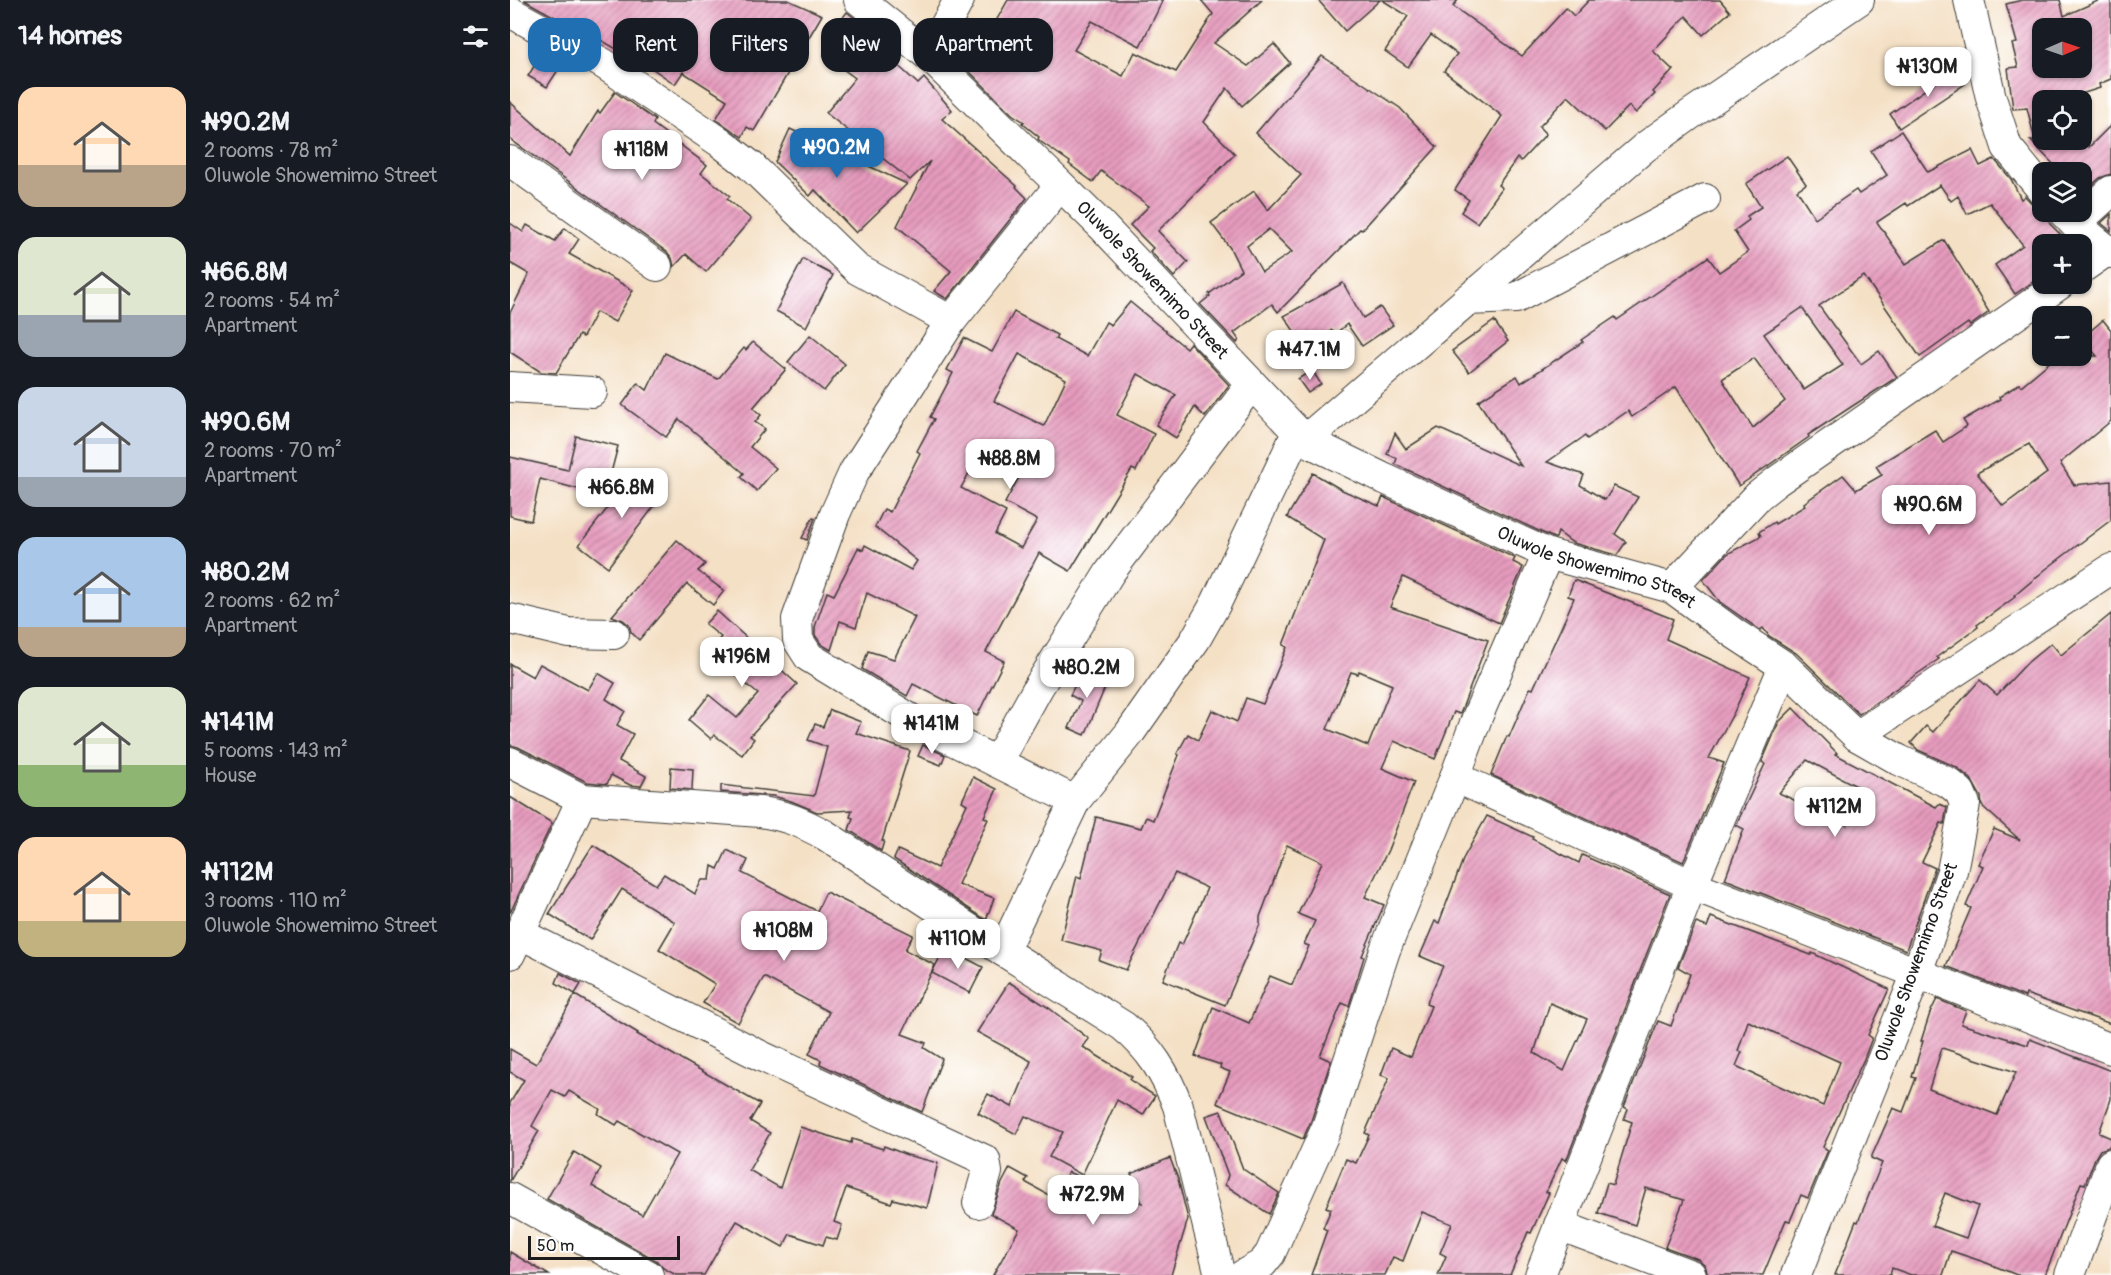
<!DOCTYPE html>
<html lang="en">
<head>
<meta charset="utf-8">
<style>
	body { margin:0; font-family:Pangolin,sans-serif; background:#20242c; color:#f1f3f6; height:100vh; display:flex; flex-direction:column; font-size:22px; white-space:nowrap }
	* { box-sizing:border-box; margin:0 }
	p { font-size:20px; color:#9ea1a6 }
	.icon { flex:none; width:33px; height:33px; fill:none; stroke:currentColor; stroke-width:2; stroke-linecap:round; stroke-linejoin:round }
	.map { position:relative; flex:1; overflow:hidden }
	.panel { display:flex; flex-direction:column; background:#171b24; width:510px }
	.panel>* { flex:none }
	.banner { position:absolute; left:18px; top:18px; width:570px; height:54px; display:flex; gap:12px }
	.needle { width:39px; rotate:88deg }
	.controls { position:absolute; left:1522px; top:18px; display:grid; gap:12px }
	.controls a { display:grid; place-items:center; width:60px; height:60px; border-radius:12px; background:#171b24; box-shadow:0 2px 4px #0004; font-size:30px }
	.scale { position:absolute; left:18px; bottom:15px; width:152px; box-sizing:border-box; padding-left:6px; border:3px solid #1c1c1c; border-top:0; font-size:16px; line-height:21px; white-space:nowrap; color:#1c1c1c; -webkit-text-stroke:4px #fff; paint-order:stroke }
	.price { position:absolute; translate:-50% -51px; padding:0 14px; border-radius:12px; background:#fff; color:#222; font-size:20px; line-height:39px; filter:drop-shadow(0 2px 3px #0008) }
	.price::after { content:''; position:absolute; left:50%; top:36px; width:18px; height:14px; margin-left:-9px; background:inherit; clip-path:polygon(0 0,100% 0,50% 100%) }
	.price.selected { background:#1f6fb2; color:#fff }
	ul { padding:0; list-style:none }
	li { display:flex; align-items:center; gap:18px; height:150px; padding:0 18px }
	li span { display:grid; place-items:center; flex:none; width:168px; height:120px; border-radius:18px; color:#555 }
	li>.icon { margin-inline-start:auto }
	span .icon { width:72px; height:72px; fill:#fffc; stroke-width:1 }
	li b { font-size:26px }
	h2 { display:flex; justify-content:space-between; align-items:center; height:72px; padding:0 18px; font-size:26px }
	.chip { padding:0 21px; border-radius:18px; background:#171b24; box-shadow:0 2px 4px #0004; font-size:21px; line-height:54px }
	.chip.selected { background:#1f6fb2; color:#fff }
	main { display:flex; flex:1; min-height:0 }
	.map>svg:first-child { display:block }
	.building { fill:url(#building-hatch); fill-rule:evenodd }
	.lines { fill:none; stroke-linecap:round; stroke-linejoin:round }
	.minor-casing { stroke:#3c3935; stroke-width:32 }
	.minor { stroke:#fff; stroke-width:30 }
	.labels { text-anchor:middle; stroke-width:4.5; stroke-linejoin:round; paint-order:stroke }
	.street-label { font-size:18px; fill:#1c1c1c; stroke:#fff }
</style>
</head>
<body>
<main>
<section class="panel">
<h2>14 homes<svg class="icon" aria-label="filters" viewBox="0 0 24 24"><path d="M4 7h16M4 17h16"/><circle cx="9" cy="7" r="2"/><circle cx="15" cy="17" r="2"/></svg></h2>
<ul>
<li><span style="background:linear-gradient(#ffd9b3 65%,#b9a48a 0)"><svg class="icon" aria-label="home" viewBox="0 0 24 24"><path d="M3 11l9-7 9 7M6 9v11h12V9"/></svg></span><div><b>₦90.2M</b><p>2 rooms · 78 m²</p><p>Oluwole Showemimo Street</p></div></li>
<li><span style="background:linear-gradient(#dfe7d0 65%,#9aa5b1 0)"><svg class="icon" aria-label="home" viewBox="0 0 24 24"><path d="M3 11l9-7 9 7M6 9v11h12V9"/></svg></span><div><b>₦66.8M</b><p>2 rooms · 54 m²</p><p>Apartment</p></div></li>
<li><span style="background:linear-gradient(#c9d6e8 75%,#9aa5b1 0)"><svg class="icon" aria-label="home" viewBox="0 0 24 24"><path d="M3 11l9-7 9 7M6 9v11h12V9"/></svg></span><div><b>₦90.6M</b><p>2 rooms · 70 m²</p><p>Apartment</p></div></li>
<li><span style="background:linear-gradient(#a9c7e8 75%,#b9a48a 0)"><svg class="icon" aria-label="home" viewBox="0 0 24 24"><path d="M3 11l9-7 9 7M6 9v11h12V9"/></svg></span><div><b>₦80.2M</b><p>2 rooms · 62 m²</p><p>Apartment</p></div></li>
<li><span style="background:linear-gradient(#dfe7d0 65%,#8fb573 0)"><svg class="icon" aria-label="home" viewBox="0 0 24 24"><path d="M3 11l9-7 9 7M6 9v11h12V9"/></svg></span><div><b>₦141M</b><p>5 rooms · 143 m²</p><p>House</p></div></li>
<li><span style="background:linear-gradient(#ffd9b3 70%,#c2b280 0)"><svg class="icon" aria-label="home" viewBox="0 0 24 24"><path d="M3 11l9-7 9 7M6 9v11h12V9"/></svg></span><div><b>₦112M</b><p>3 rooms · 110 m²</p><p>Oluwole Showemimo Street</p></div></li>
</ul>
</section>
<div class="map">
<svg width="1601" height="1275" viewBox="0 0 1601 1275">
	<defs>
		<pattern id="building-hatch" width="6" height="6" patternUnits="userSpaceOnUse" patternTransform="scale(1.5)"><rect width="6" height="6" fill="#e79bbe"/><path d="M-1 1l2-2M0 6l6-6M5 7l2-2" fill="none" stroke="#ba7e9a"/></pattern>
	</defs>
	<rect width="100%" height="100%" fill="#fff"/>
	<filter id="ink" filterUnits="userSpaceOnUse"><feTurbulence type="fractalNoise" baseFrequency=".0167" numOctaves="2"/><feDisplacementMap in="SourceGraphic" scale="12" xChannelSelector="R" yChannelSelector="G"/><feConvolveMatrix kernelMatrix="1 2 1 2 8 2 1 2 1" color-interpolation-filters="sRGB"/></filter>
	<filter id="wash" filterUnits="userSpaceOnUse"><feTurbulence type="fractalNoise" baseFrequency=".008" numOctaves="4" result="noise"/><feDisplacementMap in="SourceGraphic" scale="24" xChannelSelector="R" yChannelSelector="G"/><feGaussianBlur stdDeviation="1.35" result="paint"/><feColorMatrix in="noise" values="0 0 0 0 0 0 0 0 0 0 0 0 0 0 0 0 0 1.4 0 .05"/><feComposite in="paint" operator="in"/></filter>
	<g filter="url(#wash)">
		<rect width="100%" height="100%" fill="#f4e0c5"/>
		<g id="blocks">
			<g class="building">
				<path d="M14,0h264l34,15 -68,116 -7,-4 -5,10 -26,-18 11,-19 -44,-28 -8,12 -28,-19 -1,1 -45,-26 -1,2z"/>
				<path d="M498,0h155l-23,46 -48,-25 -18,29 49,26 12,-24 41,20 37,-58 -12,-14h61l-48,43 34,23 26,-22 16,19 -48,43 -15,-18 -23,34 31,32 -77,77 30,31 -14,15 -24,-26 3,-3 -23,-23 19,-19 -48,-35 -8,11 -24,-18 1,-2 -29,-20 -3,-3 1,-2 -17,-14 2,-1 -12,-8 -44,-44z"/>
				<path d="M808,0h62l-35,31z"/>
				<path d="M872,0h76l-5,6 69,50 44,-48 8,8 15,-16h131l10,12 -27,23 -17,-19 -33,35 20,19 -20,22 2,2 -19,19 -7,-7 -24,25 -37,-35 -29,31 7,7 -25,27 -4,-3 -19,27 4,3 -25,35 -16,-11 8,-12 -14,-10 47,-74 -58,-45 13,-17 -26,-19 -23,32 -23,-16 23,-35z"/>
				<path d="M1512,0h38l4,16 36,-16h11v79l-12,5 1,4 -22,7 -1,-2 -26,7h-8v40h44l2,7 22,-22v49l-11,4 -18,16v-22h-21l-31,-32h5l-8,-32 -14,1 -5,-41 10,-1 -6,-23 5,-1 -11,-39zM1533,28h39v40h-39z"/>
				<path d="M337,12l33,27 -4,6 42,39 6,-6 28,32 -10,9 75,67 -1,1 11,11 -80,101 -13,-8 17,-20 -54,-45 33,-65 -20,19 -84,-67 29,-35 -31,-23 10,-22 -2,-1z"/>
				<path d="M31,55l19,12 -13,20 -19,-11z"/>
				<path d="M812,56l78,52 37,39 -75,83 -2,-1 -82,83 -6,-8 -38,29 5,7 -2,3 -37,-39 10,-8 -1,-2 32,-24 -11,-22 -19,-25 43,-32 14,19 33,-35 -45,-42zM759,229l23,23 -30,20 -15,-26z"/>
				<path d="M1445,69l10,15 -66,44 -9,-14z"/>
				<path d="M105,92l40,28 -2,4 54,41 -6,8 29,23 -3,3 24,20 -45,53 -20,-18 -12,13 -2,-9 -5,-6 -157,-113v-37l60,54 28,-45 2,2z"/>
				<path d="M280,129l117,55 -51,49 -41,-43 -5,6 -35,-34z"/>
				<path d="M1391,131l27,41 44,-22 8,16 14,-7 17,20 10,20 4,-3 15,16h6l4,12 20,20h-27v31l-28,19 -20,-29 28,-20 -33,-42 -23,11 -9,-18 -7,5 -11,-16 -32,21 -2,-3 -29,19 29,42 38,-24 45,72 -19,14 -2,-3 -48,34 -56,-81 -45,30 42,58 18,-13 18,26 -89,58 1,2 -70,49 -63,-99 -44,30 -4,-6 -41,28 -2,-3 -38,26 37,13 -4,10 25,15 9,-14 24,11 -23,37 11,8 -9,13 -44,-12 -15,-11 -2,6h-2l-159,-74 2,-6 -10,-4 8,-21 11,16 32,-21 83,38 -43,-65 39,-25 4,7 62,-41 -2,-2 34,-23 2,3 91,-63 11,15 29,-20 -14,-21 15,-11 -2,-4 14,-9 -15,-23 41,-28 19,28 -9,6 18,28 41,-28 3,4 28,-19 -16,-24zM1292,308l41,57 -39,25 -40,-56zM1244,358l31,43 -32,27 -31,-49z"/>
				<path d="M1601,214v17l-10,-8z"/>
				<path d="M0,223l13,9 4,-7 28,16 10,-13 14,11 -10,15 64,36 -18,32 -19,-10 -13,25 -4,-2 -23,38 -15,-1 -31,-20v-39l19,-39 -19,-11z"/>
				<path d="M293,259l30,16 -27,52 -30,-16z"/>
				<path d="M833,283l20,35 17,-11 13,18 -31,21 -15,-22 -12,10 -3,-4 -26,19 -22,-33z"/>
				<path d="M620,302l56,46 4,-5 39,42 -24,32 -10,-10 -19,31 -20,-13 20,-30 -38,-21 -21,41 37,19 -18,37 -4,-2 -62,102 -31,-18 -53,99 18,9 -27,55 -64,-32 -6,12 -45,-27 6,-18 26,8 21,-42 -48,-24 -11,34 -16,-6 -9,29 -10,-6 -6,-9v-8l12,-35 7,3 24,-47 5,2 2,-5 46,25 6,-9 -42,-34 9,-18 6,3 30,-59 -3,-2 17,-32 -4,-2 23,-44 -6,-3 17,-32 28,14 22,-40 43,23 -2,4 32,17 19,-34 5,3zM509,354l47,25 -22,47 -50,-25zM474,445l41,21 -20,37 32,17 -16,28 -26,-14 11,-22 -45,-24z"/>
				<path d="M1593,320l8,10v91l-51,42 14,22 37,-4v39l-65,49 -32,27 1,1 -38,28 1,2 -41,30 2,2 -80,55 -63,-61 -27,-17 -6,-8 -3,2 -40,-28 -17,-22 24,-26 34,-18 -2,-4 15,-10 1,2 30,-18 -1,-3 39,-28 13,15 26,-15 -6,-9 59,-36 8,12 24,-16 -4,-6 37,-21 -1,-2 20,-13 2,2 36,-30h40l-15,-18zM1519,444l18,29 -44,33 -26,-33z"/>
				<path d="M984,321l14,20 -39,31 -17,-21z"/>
				<path d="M300,335l35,29 -21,27 -36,-29z"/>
				<path d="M243,342l33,27 -33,39 8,7 -6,7 10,7 -15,18 26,21 -19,23 -16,-14 3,-4 -65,-54 -13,18 -44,-32 16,-22 9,7 18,-37 53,26 26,-31 2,2z"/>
				<path d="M802,370l9,14 -13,9 -10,-14z"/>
				<path d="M66,436l42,10 -13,50 -65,-17 -9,42 -21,-5v-59l58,13z"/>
				<path d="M127,470l28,22 -57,75 -29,-22z"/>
				<path d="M803,473l29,17 37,16 4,-9 132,61 -2,4 10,5 -24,56 -96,-46 -13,30 98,33 -28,74 -6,-2 -19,47 -41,-18 -12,27 32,14 -26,68 -23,47 19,8 -22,51 2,1 -15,49 -7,-3 -22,53 11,5 -20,60 -8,18 -86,-36 13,-31 -10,-4 1,-3 -26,-9 18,-49 36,16 21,-47 22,9 17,-39 -5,-2 11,-23 -17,-7 24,-52 -35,-17 -27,72v7l-35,81 -62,-25 15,-37 4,2 25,-57 -32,-15 -49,97 -27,-10 3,-9 -41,-11 16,-64 4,2 15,-61 45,11 5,-11 7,3 26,-65 -2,-1 11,-20 10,6 14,-30 25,12 9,-24 17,6 24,-57 -4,-2 41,-105 -37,-23zM849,671l33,14 -24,61 -41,-17 24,-57 7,2z"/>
				<path d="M303,517l2,1 -8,22 -5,-2z"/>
				<path d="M167,540l28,24 -7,7 26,20 -11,14 -26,-21 -48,56 -8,-8 -2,-7 -6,-5 -11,-4z"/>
				<path d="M1064,580l99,39 -7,20 84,38 -16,35 -25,46 15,5 -41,99 -192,-87 16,-39 2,1 21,-49 3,1 32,-70 9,-21 -6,-2z"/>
				<path d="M207,611l80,73 -47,52 4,3 -12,16 -28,-20 -3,4 -22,-19 20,-25 28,23 21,-24 -50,-41 13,-16 -16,-13z"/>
				<path d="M1601,614v410l-85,-30 -1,3 -79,-31 25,-58 -5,-2 17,-40 -5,-2 16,-35 26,11 -38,-34 -1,-9 -10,-18 -15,-12 -38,-17 -7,-7 15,-17 7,6 47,-52 17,15 30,-32 24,-20 10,12z"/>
				<path d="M0,664l23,13 7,-13 48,26 10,-17 17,10 -9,16 19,12 -8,14 16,9 -14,27 27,15 -5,10 -11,-1 -19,-10 -4,9 -20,-2 -69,-35 -8,-2z"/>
				<path d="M576,668l23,10 -24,57 -16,-7 12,-27 -11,-6 7,-14 3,2z"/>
				<path d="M1283,708l44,45 -2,1 101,53 3,-3 8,3 -3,17 -3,-1 -19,39 13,6 -29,82 -181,-71 19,-50 -8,-4 29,-61 -3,-2 17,-40zM1297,760l57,30 -17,35 -68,-32z"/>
				<path d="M320,710l31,12 -5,11 54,18 -28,90h2l-3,10 -32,-21 4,-12 -3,-1 2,-7 -35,2 -26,-11 -18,-5 -52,-4v-7l93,11 13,-49 -19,-7 7,-16 8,3z"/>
				<path d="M413,745l22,10 -4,10 -23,-9z"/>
				<path d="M161,767l22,2 -1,21 -22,-2z"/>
				<path d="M463,777l24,12 -13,28 4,2 -30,65 36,14 -8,22 -92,-61 4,-9 39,18 30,-64 -5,-3z"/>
				<path d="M0,797l42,26 -42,90z"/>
				<path d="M977,816l46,21 -1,2 47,24 3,-8 88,39 -104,267 -4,-3 -16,34 3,1 -18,40 -3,-1 -18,43h-72l8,-19 -6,-3 12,-29 -30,-12 -19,49 -10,-4 -8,18h-74l16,-45 -4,-2 8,-19 -5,-2 20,-48 10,4 13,-28 -4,-2 24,-55 -8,-3 10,-27 20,9 20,-51 -5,-2 17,-38 -23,-10 15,-35 4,2 25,-66zM1040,1003l37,16 -23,52 -30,-18z"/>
				<path d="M83,845l63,40 8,-11 31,20 7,-14h8l2,-14 6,3 9,-19 21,10 -6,13 75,38 9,-19 87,43 -8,15 30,15 -33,69 24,9 -2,5 18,11 -20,53 -102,-48 1,-4 -12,-6 20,-42 -65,-35 -26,46 -35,-20 12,-19 -56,-35 16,-27 -53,-33 -32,51 -41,-26z"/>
				<path d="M1201,917l100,38 1,-2 77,36 -21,46 4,3 -8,21 -41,88 5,3 -20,48 -7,-3 -11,26 -4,-1 -23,55h-55l-3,-10 -7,-6 -33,-12 19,-47 -38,-12 -11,37 -37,-12 9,-30 6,2 19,-63 -8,-3 4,-10 -4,-2 34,-86 13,5 19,-52 -12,-7 18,-44 11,4zM1238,1021l92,41 -17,44 -87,-40 6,-14 -4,-1z"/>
				<path d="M435,947l38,20 -13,26 -38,-20z"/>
				<path d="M50,973l21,11 -6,10 -19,-11z"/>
				<path d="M499,982l40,26 40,31 -6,8 49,30 -2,3 25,16 -12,19 -26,-15 -35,75 -33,-18 14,-25 -38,-16 -9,18 -38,-21 10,-19 24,13 19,-46 -54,-29z"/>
				<path d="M65,995l63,38 -1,1 123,70 -10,17 20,12 -21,37 31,18 20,-61 51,16 1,-4 31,10 1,-3 23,9 31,8 -11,45 -34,-9 -2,4 -45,-15 -12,34 8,3 -5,15 -11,-3 -3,8 -33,-11 -7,13 -46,-26 -8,13 -1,-1 -24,42h-28l-13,-7 -7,-8 -109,-61 27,-47 27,16 -9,18 50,29 35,-61 -58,-33 -3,4 -18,-11 2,-5 -31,-18 -4,6 -13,-7 -20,36 7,5 -29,50v-78l14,-23 -14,-8v-23l26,15z"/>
				<path d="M1427,999l29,12 -5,13 67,21 2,-6 81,32v28l-12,34 12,5v3l-2,6 -9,3 -5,8 -10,26 -4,-1 -36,92h-28l-33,-13 -33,-11 -8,24h-32l-19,-7 -2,7h-55l21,-54 2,1 24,-59 -11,-5 22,-50 10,4 13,-34 -4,-1 11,-36h-2l9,-28zM1432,1048l74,24 -19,43 -68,-26zM1435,1193l33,13 -12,32 -34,-12z"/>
				<path d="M711,1111l22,58 36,24 -10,21 -44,-29 3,-10 -22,-59z"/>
				<path d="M660,1158l8,21 10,40 -17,56h-178l26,-46 -28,-15 11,-31 8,-15 18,10 -3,4 29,16 14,-26 74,31 -11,-29z"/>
				<path d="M0,1252l39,23h-39z"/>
			</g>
		</g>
	</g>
	<g filter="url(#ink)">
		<use href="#blocks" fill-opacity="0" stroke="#3c3935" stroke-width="1.5"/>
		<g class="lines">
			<defs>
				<g id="minor">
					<path id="s1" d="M349,0l70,56 173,170 203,214 80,39 163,75 124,34 63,46 49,32 73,70 42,24 50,23 11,9 5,12 -13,67 -35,102 -121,302"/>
					<path d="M1459,0l22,98 16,49 36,44"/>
					<path d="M0,12l94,52 116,78 31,24 106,103 94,52"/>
					<path d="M419,56l30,-56"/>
					<path d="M0,161l147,105"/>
					<path d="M550,185l-109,136 -97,151 -19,42 -38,105 1,21 11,17 105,64 161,80"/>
					<path d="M1553,212l12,12 36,29"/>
					<path d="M1565,224l36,-33"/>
					<path d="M1572,268l26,-18"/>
					<path d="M957,300l49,-2 189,-99"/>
					<path d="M0,387l82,5"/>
					<path d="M795,440l340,-293 46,-33 168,-114"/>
					<path d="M1162,588l86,-92 19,-15 283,-197"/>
					<path d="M0,619l59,14 45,1"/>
					<path d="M1347,736l254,-167"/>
					<path d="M0,762l72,37 178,13c25,3 43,11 65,23l178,116 120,75c27,22 43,48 55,80l42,169"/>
					<path d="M487,762l42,-76 71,-114 141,-187"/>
					<path d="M945,777l237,108 419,164"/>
					<path d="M11,934l240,122 224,104 2,12 -9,31"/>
					<path d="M493,951l72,-150 54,-67 66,-94 21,-37 81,-170"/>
					<path d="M0,954l72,-155"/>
					<path d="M0,1198l138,77"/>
					<path d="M1049,1225l132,50"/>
					<path d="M733,1275l19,-11 8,-10 57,-127 58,-177 70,-173 23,-62 70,-161"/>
					<path d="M1030,1275l152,-390 92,-219"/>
					<path d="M1560,1275l41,-111"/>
				</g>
			</defs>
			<use href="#minor" class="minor-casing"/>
			<use href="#minor" class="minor"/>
		</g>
	</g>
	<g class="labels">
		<g class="street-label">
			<text dy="6" stroke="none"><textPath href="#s1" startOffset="406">Oluwole Showemimo Street</textPath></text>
			<text dy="6" stroke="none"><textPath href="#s1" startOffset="946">Oluwole Showemimo Street</textPath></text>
			<text transform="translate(1406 962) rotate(-70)" y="6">Oluwole Showemimo Street</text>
		</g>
	</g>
</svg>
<div class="controls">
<a><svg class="needle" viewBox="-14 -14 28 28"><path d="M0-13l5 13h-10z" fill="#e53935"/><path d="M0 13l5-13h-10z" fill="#9ea1a6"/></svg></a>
<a><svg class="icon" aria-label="locate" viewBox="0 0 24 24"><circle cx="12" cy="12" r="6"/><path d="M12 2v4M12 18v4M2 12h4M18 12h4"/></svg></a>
<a><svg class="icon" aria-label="layers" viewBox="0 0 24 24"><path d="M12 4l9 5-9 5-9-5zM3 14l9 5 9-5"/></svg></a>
<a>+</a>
<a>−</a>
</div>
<div class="scale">50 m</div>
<b class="price" style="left:1418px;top:98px">₦130M</b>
<b class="price selected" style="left:327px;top:179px">₦90.2M</b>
<b class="price" style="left:132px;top:181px">₦118M</b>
<b class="price" style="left:800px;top:381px">₦47.1M</b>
<b class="price" style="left:500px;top:490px">₦88.8M</b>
<b class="price" style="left:112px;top:519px">₦66.8M</b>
<b class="price" style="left:1419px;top:536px">₦90.6M</b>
<b class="price" style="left:232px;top:688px">₦196M</b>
<b class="price" style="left:577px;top:699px">₦80.2M</b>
<b class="price" style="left:422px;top:755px">₦141M</b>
<b class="price" style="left:1325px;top:838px">₦112M</b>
<b class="price" style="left:274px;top:962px">₦108M</b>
<b class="price" style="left:448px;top:970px">₦110M</b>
<b class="price" style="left:583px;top:1226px">₦72.9M</b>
<div class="banner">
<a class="chip selected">Buy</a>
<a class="chip">Rent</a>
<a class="chip">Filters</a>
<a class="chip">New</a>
<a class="chip">Apartment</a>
</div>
</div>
</main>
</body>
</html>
